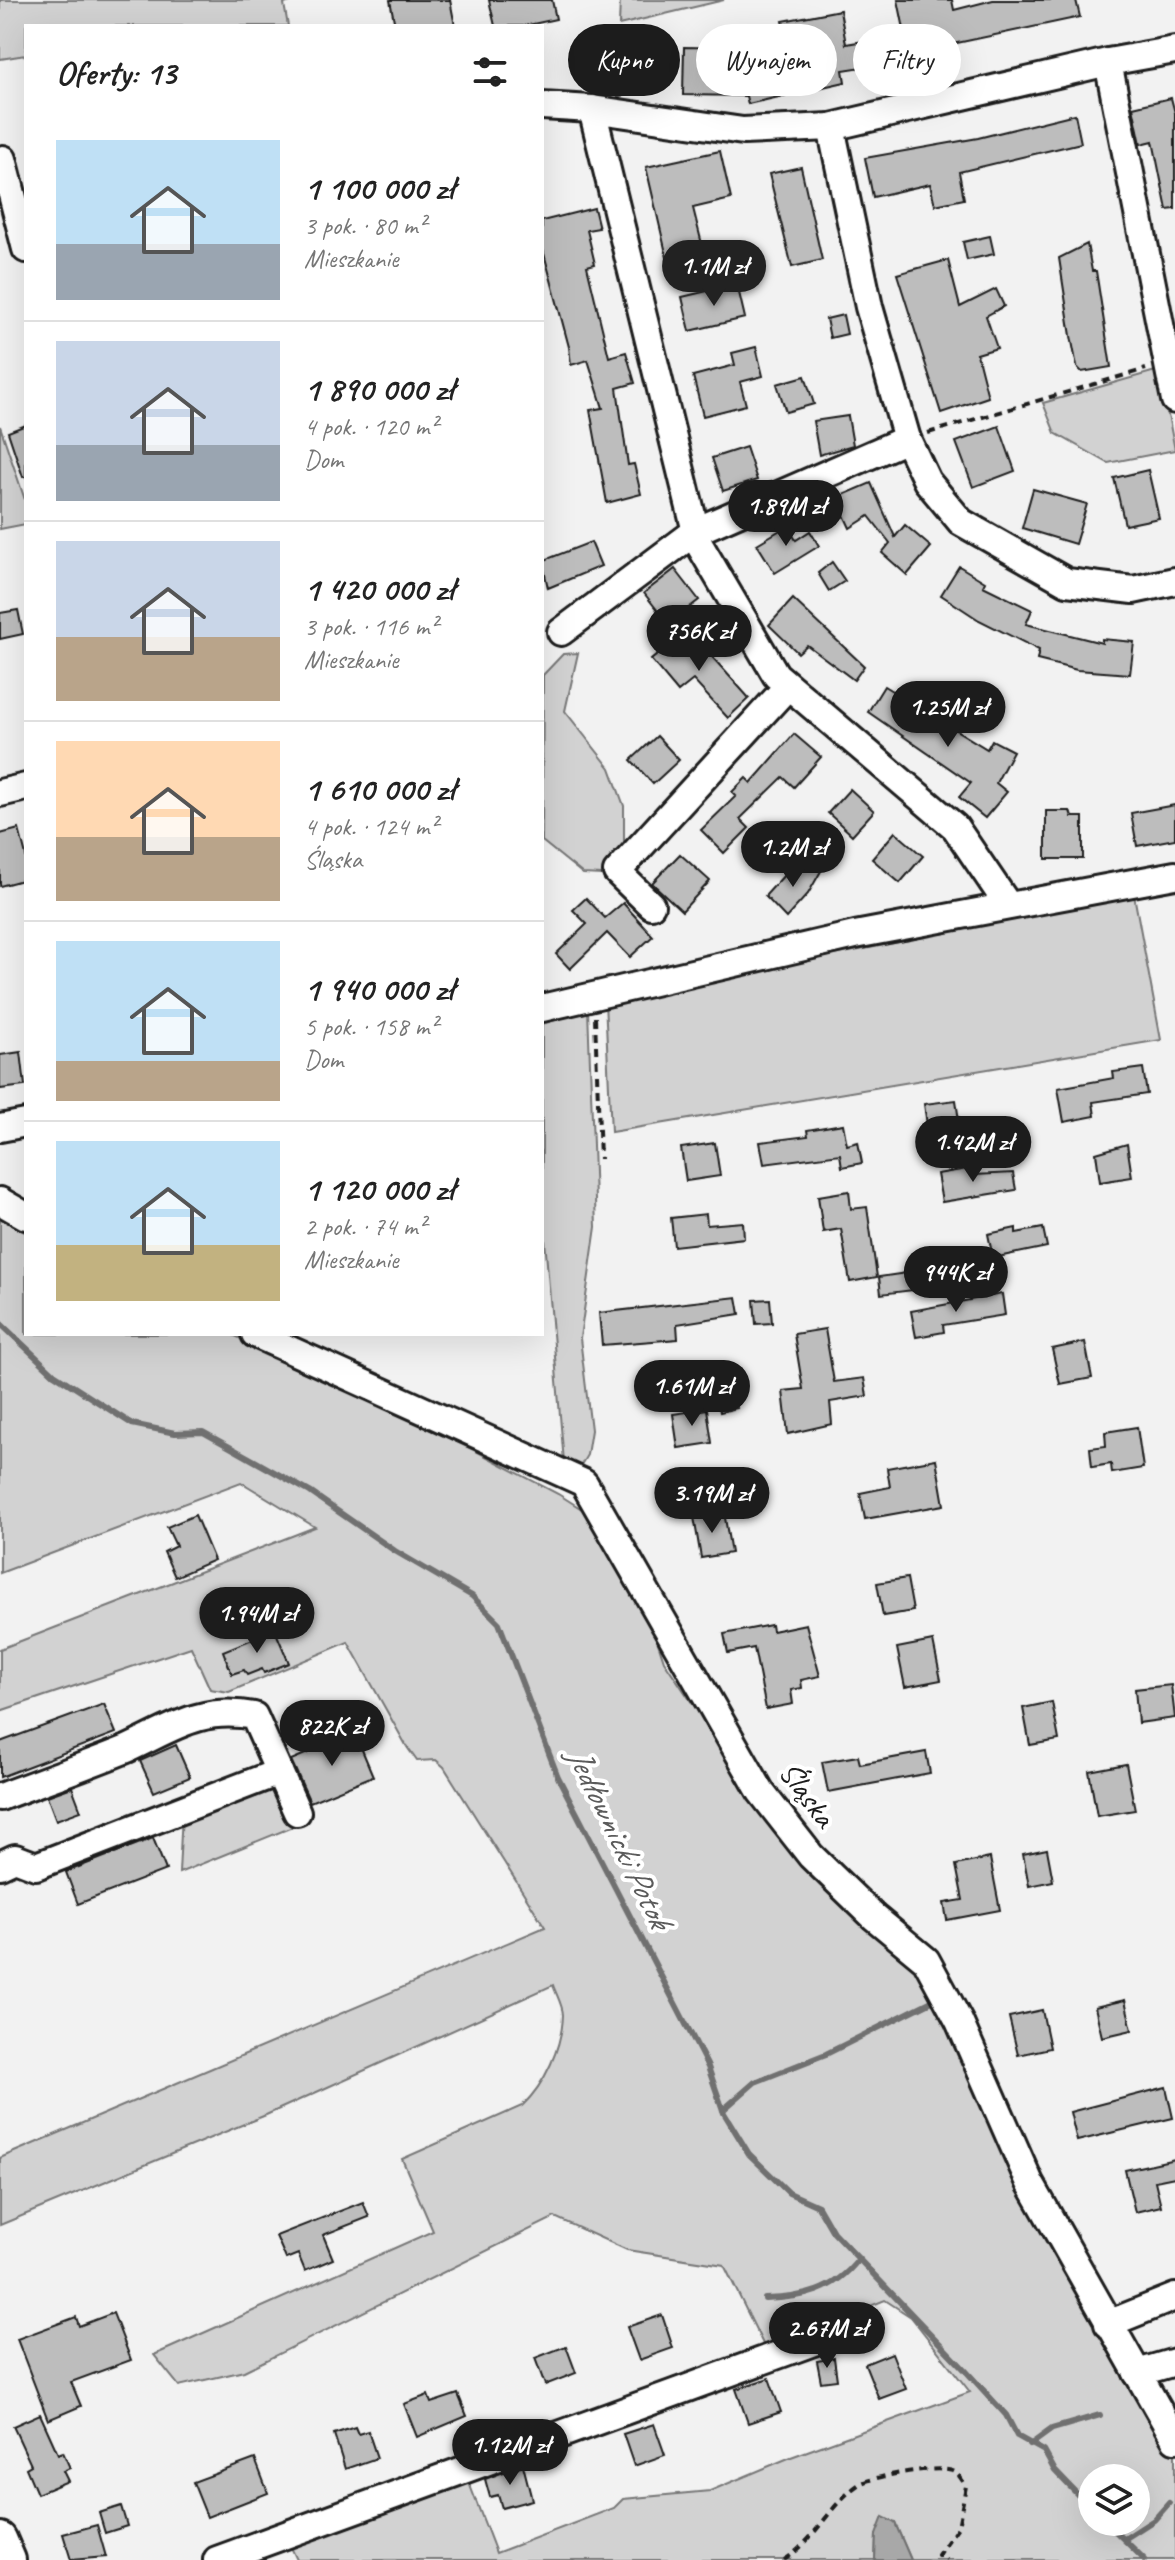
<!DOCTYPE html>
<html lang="pl">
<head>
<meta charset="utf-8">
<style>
	body { margin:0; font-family:Caveat,sans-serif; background:#f6f6f6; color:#222; height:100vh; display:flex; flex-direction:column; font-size:30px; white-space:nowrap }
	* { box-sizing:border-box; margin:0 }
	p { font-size:26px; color:#767676 }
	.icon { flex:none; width:44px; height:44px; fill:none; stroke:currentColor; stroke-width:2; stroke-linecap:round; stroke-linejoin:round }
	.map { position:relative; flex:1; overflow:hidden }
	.panel { position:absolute; left:24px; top:24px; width:520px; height:1312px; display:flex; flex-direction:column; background:#fff; border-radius:0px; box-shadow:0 8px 32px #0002 }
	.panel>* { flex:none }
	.hud { position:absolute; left:568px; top:24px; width:486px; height:72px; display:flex; gap:16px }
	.fabs { position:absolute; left:1078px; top:2464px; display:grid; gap:16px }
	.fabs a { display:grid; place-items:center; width:72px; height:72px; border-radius:50%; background:#fff; box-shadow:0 8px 32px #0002; font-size:40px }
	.price { position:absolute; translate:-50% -68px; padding:0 18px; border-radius:28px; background:#1c1c1c; color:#fff; font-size:26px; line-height:52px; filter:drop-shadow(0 2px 4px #0008) }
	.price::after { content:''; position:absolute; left:50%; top:48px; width:24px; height:18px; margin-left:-12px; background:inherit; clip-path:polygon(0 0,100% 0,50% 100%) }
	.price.on { background:#222; color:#fff }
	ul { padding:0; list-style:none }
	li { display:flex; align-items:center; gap:24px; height:200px; padding:0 32px }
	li+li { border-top:2px solid #e0e0e0 }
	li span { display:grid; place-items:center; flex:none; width:224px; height:160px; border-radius:0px; color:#555 }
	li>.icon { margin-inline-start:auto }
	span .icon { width:96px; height:96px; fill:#fffc; stroke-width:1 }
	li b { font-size:34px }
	h2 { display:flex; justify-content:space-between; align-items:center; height:96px; padding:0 32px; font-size:34px }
	.tag { padding:0 28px; border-radius:36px; background:#fff; box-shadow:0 8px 32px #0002; font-size:28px; line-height:72px }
	.tag.on { background:#1c1c1c; color:#fff }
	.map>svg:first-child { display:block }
	.green { fill:#d2d2d2; stroke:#777; stroke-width:2; fill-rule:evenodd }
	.water { fill:#a8a8a8; stroke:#707070; stroke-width:2 }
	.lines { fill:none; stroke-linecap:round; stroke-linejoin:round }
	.stream { stroke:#707070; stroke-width:6 }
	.building { fill:#bdbdbd; stroke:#1c1c1c; stroke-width:2 }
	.minor-casing { stroke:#1c1c1c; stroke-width:32 }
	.major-casing { stroke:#1c1c1c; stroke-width:38 }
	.path { stroke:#1c1c1c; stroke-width:4; stroke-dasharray:8 6; stroke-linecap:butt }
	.minor { stroke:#fff; stroke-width:26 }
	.major { stroke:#fff; stroke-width:32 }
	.labels { text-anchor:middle; stroke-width:8; stroke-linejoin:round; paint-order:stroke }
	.street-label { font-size:32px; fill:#1c1c1c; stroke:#fff }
	.water-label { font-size:34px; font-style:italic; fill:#5b5b5b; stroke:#fff }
</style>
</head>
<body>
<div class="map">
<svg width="1175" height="2560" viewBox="0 0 1175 2560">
	<rect width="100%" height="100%" fill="#f2f2f2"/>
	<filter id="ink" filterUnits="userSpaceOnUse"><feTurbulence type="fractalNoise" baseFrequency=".0125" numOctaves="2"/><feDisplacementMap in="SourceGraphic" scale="16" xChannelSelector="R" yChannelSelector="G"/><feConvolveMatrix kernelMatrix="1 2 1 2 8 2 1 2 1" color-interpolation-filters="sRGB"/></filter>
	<g filter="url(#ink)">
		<g class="green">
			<path d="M0,0h297l-13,4 4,22h-262v29l-26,4z"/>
			<path d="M620,0h104l-105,25z"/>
			<path d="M1159,370l16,80 -67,13 -53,-30 -12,-30z"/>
			<path d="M0,426l26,77v21l-26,5z"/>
			<path d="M578,653l-13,58 45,57 14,38v44l-22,25 -19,-1 -41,-33 1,-166 20,-21z"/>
			<path d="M1134,895l27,145 -550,92 -6,-131z"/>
			<path d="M588,1010l8,217 -16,111 11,92 -4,25 -6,10 -12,3 -5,-6 -22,-257v-181z"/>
			<path d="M0,1216l26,17v101h205l247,118 80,42 30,19 61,103 15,45 108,161 40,55 54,51 41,31 25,30 243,461v110h-264l-16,-37 -19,12 -1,25h-578l-8,-17 177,-68 30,78 118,-45 9,-9 87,-8 81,-34 179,-65 -59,-75 -26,-17 -120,48 -41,-83 -97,-15 -72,-33 -311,154 -65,15 -25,-31 279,-124 -31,-72 120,-53c23,-22 40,-59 41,-91 0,-9 -7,-21 -10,-30l-287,130 -266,110v-67l545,-231 -101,-160 -8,-7 -19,1 -10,-14 -59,-105 -119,50 -19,-3 -19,-42 -191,64v-62l315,-122 -74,-45 -241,91zM1092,2478h44v44h-44z"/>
			<path d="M273,1780l22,46 -116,47 3,-60z"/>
		</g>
		<path class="water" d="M883,2517l12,6 16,37h-36l1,-25z"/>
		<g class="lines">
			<g class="stream">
				<path d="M0,1323l54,51 78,50 43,9 28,-1 107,60 85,59 77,45 27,27 59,154 150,290 16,46 25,41 40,39 29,13 15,26 132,138 41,45 11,21 27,15 11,20 24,25 13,6"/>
				<path d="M723,2110l32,-28 71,-28 106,-53"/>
				<path d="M765,2299c38,-1 69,-8 93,-39"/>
				<path d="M1030,2445l22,-16 48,-14"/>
				<path d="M1106,2522l39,38"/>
				<path d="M1126,2538l28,-18 15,-17"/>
			</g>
		</g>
		<g class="building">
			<path d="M390,0h60l5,26h-60z"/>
			<path d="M489,0h63l4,19 -32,7h-29z"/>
			<path d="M898,0h54l2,10 39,-10h83l4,17 -180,38 1,6 -58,9 2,12 -97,22 -2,-8 -63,-1 1,-48 52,1 -1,-5 17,-4 6,26 34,-9 -9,-35 57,-11 6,34 59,-10z"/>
			<path d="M1171,98l4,15v96l-8,1 -14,-69 -12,3 -8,-37z"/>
			<path d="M1075,114l6,29 -122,29 5,27 -29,6 -5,-21 -57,13 -8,-39 113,-20z"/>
			<path d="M720,151l11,48 -38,9 12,48 -36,10 -23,-99z"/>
			<path d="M801,167l21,93 -30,7 -23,-93z"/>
			<path d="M594,208l5,20 -12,2 8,34 -8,2 22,91 17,-5 9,31 -18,5 11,77 6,-1 7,30 -34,9 -17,-93 13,-2 -15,-48 -17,5 -2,-18 -27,-101v-25z"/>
			<path d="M990,236l4,18 -27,6 -4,-18z"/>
			<path d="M1087,244l5,27h4l15,96 -29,5 -5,-5 -6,-31 -12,-78z"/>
			<path d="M948,260l12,47 36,-18 8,17 -18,10 11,32 -20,6 11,43 -47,16 -44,-139z"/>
			<path d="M737,284l8,34 -55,13 -8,-34z"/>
			<path d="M843,315l4,19 -17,4 -4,-19z"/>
			<path d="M756,347l7,29 -23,6 6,23 -43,11 -10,-40 42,-11 -3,-12z"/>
			<path d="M805,376l9,28 -28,8 -9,-28z"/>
			<path d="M848,416l5,29 -34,10 -6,-34z"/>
			<path d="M26,425v52h-3l-15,-45z"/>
			<path d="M999,426l16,45 -42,16 -17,-45z"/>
			<path d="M746,447l11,33 -34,11 -11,-33z"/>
			<path d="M1148,470l11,48 -34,7 -11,-47z"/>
			<path d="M871,483l24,54 10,-12 26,22 -24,28 -25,-22 8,-10 -21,-27 -19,12 -14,-30z"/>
			<path d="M1033,489l54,15 -12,40 -53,-16z"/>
			<path d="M787,526l9,14 14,-9 9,15 -44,27 -18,-29z"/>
			<path d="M591,542l10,24 -53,22 -6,-27z"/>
			<path d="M832,562l13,19 -16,10 -11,-18z"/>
			<path d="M959,566l26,16 -2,4 49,24 -6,14 76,19v-4l32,3 -4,32 -53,-4 -40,-10 2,-10 -60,-30 -38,-25z"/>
			<path d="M675,569l24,31 -31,24 -24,-31z"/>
			<path d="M793,599l71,67 -10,14 -47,-35 -9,8 -29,-28z"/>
			<path d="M18,610l5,24 -23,5v-26z"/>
			<path d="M688,630l61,68 -21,20 -35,-38 -15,12 -27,-32z"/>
			<path d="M884,686l103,63 5,-9 21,11 -17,32 11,9 -22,26 -26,-21 12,-14 -103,-71z"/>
			<path d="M794,734l27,23 -27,30 -11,-10 -43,42 9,9 -25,25 -23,-23 35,-34 -4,-4 14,-14 5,5z"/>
			<path d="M657,736l22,24 -26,24 -22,-24z"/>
			<path d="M850,789l24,22 -22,24 -24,-22z"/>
			<path d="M1175,805v34l-38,7 -6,-33z"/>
			<path d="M1046,811h24l2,6h11v42h-37z"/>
			<path d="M19,829l7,27v23l-26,7v-52z"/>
			<path d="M895,832l28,24 -23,27 -28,-24z"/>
			<path d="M680,854l30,27 -28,30 -30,-28z"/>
			<path d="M808,861l13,10 -13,23 -22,24 -21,-22 21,-23 8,7z"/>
			<path d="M586,898l19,20 18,-15 30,33 -23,21 -23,-24 -37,36 -14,-15 31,-30 -14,-14z"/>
			<path d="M21,1052l4,34 -25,3v-34z"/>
			<path d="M1143,1068l4,26 -54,8 2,14 -31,6 -6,-34 56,-10 -1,-6z"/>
			<path d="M956,1100l4,28 -32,4 -4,-28z"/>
			<path d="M843,1124l4,21 11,-3 4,21 -20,4 -2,-13 -76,10 -4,-22 48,-6 -1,-6z"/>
			<path d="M715,1143l5,33 -34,5 -5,-33z"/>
			<path d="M1127,1144l5,33 -32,5 -4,-29z"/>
			<path d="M973,1168l1,7 39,-2 3,17 -74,12 -5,-28z"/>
			<path d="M849,1191l2,18 16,-2 10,70 -27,5 -9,-53 -18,3 -5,-36z"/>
			<path d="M706,1214l1,11 36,-3 1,16 -70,8 -3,-28z"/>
			<path d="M1016,1228v5l27,-5 4,19 -54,11 -5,-24z"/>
			<path d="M920,1271l2,18 -41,5 -2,-17z"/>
			<path d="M1002,1294l3,21 -62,10 1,7 -28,5 -5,-26z"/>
			<path d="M737,1297l3,17 -63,10 1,15 -76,6 -3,-32z"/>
			<path d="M770,1299l2,24 -16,1 -2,-24z"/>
			<path d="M825,1329l9,53 30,-4 3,18 -37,6 2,22 -44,10 -5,-43 20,-2 -9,-55z"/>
			<path d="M1085,1342l7,36 -32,6 -8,-35z"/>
			<path d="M733,1388l4,20 -17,4 -4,-20z"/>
			<path d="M707,1409l5,34 -34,5 -5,-34z"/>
			<path d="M1137,1427l6,41 -31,5 -1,-9 -19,3 -2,-19 16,-2 -1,-14z"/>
			<path d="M936,1459l8,46 -79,14 -5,-26 30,-6 -3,-19z"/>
			<path d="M724,1512l7,41 -30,5 -7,-41z"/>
			<path d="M195,1515l19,45 -39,17 -11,-25 12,-6 -9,-19z"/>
			<path d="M907,1578l6,33 -30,5 -6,-33z"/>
			<path d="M806,1624l14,52 -19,4 1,8 -11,2 2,14 -27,5 -12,-61 -26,5 -4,-19 47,-9 1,6z"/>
			<path d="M275,1630l14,33 -25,10 -2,-4 -15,6 -3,-5 -12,4 -9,-23z"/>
			<path d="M933,1641l8,39 -36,7 -8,-39z"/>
			<path d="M1171,1685l4,33 -37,5 -3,-34z"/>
			<path d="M1052,1702l7,38 -29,5 -7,-37z"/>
			<path d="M104,1704l12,29 -116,44v-35z"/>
			<path d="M355,1733l18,43 -63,26 -19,-42z"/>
			<path d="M176,1745l14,32 -36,15 -14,-31z"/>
			<path d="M926,1752l4,21 -102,19 -6,-30 36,-6 2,8z"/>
			<path d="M1126,1764l9,46 -38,6 -8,-45z"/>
			<path d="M72,1787l9,24 -25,9 -9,-24z"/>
			<path d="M153,1838l13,32 -88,34 -12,-32z"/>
			<path d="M1047,1849l6,32 -24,5 -6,-32z"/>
			<path d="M990,1858l10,52 -53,10 -3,-17 19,-3 -7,-35z"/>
			<path d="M1125,2000l7,30 -30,7 -7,-30z"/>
			<path d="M1042,2010l8,38 -32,7 -9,-38z"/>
			<path d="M1166,2087l7,31 -96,23 -7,-29z"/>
			<path d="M1175,2159v18l-20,4 6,25 -26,6 -10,-42z"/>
			<path d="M363,2202l6,15 -46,18 10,24 -28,12 -7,-17 -12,5 -10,-23z"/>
			<path d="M113,2313l18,47 -60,22 10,24 -33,14 -31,-81 59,-22 3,9z"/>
			<path d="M662,2315l11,33 -34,12 -12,-33z"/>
			<path d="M566,2346l10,27 -31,12 -10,-27z"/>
			<path d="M892,2353l14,36 -27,10 -14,-35z"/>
			<path d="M834,2358l3,22 -16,2 -4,-21z"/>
			<path d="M769,2378l12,34 -33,11 -12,-34z"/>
			<path d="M458,2394l9,22 -50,21 -13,-33 24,-9 3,8z"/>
			<path d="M40,2414l18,40 5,-2 7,16 -7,3 5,10 -31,13 -11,-26 5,-3 -18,-39z"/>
			<path d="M654,2424l11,31 -31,11 -11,-32z"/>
			<path d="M355,2427l3,7 10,-3 9,27 -32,11 -11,-35z"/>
			<path d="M255,2459l13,34 -61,24 -14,-35z"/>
			<path d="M523,2465l9,35 -30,8 -4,-13 -8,2 -5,-18z"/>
			<path d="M121,2506l6,20 -22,7 -6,-20z"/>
			<path d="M97,2525l9,32 -35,3 -8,-26z"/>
		</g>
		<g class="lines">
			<defs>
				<g id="minor">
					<path d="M1108,62l67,338"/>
					<path d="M542,106l50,3"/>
					<path d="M831,127l38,180 38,132 20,42 34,41 106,60 66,8 42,-9"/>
					<path d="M3,159l23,90"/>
					<path d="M561,632l135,-101 211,-92"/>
					<path d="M0,793l26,-6"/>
					<path d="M651,905l-34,-33 171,-186"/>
					<path d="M1008,905l-53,-78 -179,-152 -77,-131 -107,-435 151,22 88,-4 277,-65 67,-12"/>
					<path d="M542,1008l313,-73 320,-60"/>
					<path d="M0,1128l26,-5"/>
					<path d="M0,1201l26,15"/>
					<path d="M255,1334l329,149 177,309 50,64 63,61 52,43 33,61 71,162 145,256"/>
					<path d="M0,1797c42,-16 85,-31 127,-48 46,-21 73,-43 127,-33l43,96"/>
					<path d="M0,1865l15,-7 21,8 243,-94"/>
					<path d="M1108,2324l67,-27"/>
					<path d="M1137,2373l38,-11"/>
					<path d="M217,2560l632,-231"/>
				</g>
				<path id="major" d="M0,2539l9,21"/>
			</defs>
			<use href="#minor" class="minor-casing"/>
			<use href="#major" class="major-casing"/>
			<g class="path">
				<path d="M928,433l218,-64"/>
				<path d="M595,1017l5,142"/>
				<path d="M784,2560c31,-19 45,-55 74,-75 13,-9 84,-21 97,-13 4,2 8,10 11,14l-8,41 -20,28 9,5"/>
			</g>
			<use href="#minor" class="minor"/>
			<use href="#major" class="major"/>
		</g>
	</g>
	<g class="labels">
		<g class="street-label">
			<text transform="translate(808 1794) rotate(54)" y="11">Śląska</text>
		</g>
		<g class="water-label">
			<text transform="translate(620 1837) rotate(64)" y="12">Jedłownicki Potok</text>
		</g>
	</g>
</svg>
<div class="fabs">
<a><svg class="icon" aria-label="layers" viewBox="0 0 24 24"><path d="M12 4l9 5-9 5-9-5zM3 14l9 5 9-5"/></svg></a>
</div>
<b class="price on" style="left:714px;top:308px">1.1M zł</b>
<b class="price" style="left:786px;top:548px">1.89M zł</b>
<b class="price" style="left:699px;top:673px">756K zł</b>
<b class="price" style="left:948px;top:749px">1.25M zł</b>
<b class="price" style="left:793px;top:889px">1.2M zł</b>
<b class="price" style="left:973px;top:1184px">1.42M zł</b>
<b class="price" style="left:956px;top:1314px">944K zł</b>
<b class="price" style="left:692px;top:1428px">1.61M zł</b>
<b class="price" style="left:712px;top:1535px">3.19M zł</b>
<b class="price" style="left:257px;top:1655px">1.94M zł</b>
<b class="price" style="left:332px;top:1768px">822K zł</b>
<b class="price" style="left:827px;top:2370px">2.67M zł</b>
<b class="price" style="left:510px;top:2487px">1.12M zł</b>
<div class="hud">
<a class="tag on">Kupno</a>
<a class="tag">Wynajem</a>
<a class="tag">Filtry</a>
</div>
<section class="panel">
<h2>Oferty: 13<svg class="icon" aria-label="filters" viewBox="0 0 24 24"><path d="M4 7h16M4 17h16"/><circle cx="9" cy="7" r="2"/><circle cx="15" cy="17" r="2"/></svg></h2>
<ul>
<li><span style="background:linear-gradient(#bfe0f5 65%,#9aa5b1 0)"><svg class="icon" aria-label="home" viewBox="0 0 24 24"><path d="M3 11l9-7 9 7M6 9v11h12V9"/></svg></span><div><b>1 100 000 zł</b><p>3 pok. · 80 m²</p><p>Mieszkanie</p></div></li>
<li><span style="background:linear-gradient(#c9d6e8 65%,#9aa5b1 0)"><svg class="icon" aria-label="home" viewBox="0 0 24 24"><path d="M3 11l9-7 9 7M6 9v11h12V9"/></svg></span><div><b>1 890 000 zł</b><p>4 pok. · 120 m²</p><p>Dom</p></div></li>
<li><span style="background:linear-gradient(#c9d6e8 60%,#b9a48a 0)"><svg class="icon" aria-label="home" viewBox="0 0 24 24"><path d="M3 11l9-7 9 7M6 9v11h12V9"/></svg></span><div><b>1 420 000 zł</b><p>3 pok. · 116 m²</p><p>Mieszkanie</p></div></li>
<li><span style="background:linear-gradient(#ffd9b3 60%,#b9a48a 0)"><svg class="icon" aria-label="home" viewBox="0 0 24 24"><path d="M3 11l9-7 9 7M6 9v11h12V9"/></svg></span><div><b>1 610 000 zł</b><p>4 pok. · 124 m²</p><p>Śląska</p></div></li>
<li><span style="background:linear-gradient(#bfe0f5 75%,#b9a48a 0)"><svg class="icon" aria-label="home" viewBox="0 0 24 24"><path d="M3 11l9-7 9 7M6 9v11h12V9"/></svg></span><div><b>1 940 000 zł</b><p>5 pok. · 158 m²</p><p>Dom</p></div></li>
<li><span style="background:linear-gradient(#bfe0f5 65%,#c2b280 0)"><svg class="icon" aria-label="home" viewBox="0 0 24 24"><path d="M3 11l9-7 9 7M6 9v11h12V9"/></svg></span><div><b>1 120 000 zł</b><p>2 pok. · 74 m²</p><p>Mieszkanie</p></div></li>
</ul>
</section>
</div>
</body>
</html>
